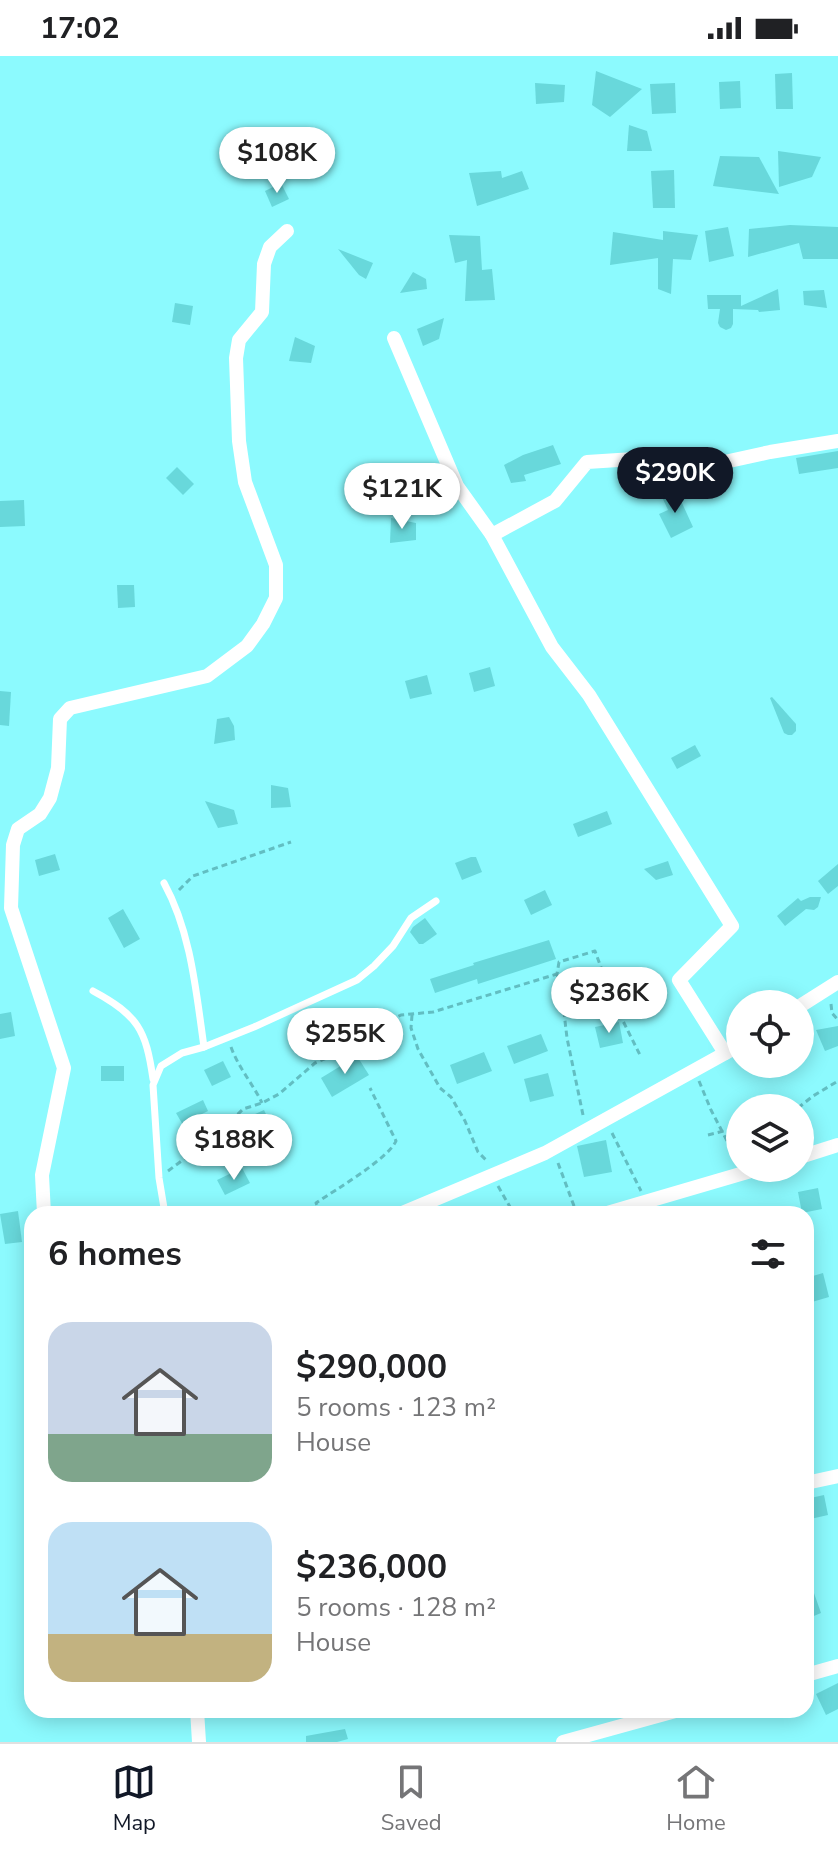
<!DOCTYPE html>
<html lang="en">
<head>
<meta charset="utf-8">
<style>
	body { margin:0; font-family:"Nunito Sans",sans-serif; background:#f2f2f2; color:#202124; height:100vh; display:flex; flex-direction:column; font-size:30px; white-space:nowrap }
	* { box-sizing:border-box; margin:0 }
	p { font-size:26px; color:#757577 }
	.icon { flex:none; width:44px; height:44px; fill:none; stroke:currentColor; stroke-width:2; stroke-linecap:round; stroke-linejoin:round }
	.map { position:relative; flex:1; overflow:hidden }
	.details { position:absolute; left:24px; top:1150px; width:790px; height:512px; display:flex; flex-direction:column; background:#fff; border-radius:24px; box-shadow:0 4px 20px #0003 }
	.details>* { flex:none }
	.tools { position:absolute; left:726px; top:934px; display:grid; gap:16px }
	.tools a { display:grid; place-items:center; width:88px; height:88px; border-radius:50%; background:#fff; box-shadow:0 4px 20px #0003; font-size:40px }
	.price { position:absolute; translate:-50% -68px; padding:0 18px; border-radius:28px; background:#fff; color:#222; font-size:26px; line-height:52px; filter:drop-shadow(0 2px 4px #0008) }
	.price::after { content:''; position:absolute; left:50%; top:48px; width:24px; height:18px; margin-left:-12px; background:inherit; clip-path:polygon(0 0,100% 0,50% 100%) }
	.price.on { background:#111827; color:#fff }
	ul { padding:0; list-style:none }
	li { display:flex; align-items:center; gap:24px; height:200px; padding:0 24px }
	li span { display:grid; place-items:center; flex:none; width:224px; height:160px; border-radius:24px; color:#555 }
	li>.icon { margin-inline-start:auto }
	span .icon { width:96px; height:96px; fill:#fffc; stroke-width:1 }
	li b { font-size:34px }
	h2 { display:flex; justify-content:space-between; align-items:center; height:96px; padding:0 24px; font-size:34px }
	.status { display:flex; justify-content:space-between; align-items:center; height:56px; padding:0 40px; background:#fff; direction:ltr }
	.status svg { height:22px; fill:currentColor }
	.tabs { display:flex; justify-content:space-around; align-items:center; height:112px; border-top:2px solid #e0e0e0; background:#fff; font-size:22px; color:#757577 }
	.tabs a { display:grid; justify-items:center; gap:4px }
	.tabs .on { color:#111827 }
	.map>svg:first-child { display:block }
	.building { fill:#68d8db }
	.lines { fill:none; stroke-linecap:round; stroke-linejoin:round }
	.path { stroke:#62bec2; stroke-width:3; stroke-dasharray:6 4; stroke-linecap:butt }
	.service { stroke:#fff; stroke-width:7 }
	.minor { stroke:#fff; stroke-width:14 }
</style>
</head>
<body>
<div class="status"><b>17:02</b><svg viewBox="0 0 49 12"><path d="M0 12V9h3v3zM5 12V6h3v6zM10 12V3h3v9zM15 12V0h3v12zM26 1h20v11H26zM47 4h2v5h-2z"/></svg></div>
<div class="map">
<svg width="838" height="1686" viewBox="0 0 838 1686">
	<rect width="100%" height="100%" fill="#8cfafe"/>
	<g class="building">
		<path d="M596,15l46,18 -32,28 -18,-12z"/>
		<path d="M792,17l1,36h-17l-1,-35z"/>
		<path d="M740,25l1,27 -21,1 -1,-27z"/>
		<path d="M535,27l30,2 -1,17 -28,2z"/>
		<path d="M675,27l1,30 -24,1 -2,-30z"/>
		<path d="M629,69l18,6 5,20h-25z"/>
		<path d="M778,95l43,6 -9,20 -33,10z"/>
		<path d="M720,100l39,1 20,37 -66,-8z"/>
		<path d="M674,114l1,38h-22l-2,-37z"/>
		<path d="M501,115l1,7 20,-7 7,18 -52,17 -8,-33z"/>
		<path d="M281,127l8,16 -17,8 -7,-16z"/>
		<path d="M790,169l48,2v32h-35l-4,-16 -51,14 1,-28z"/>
		<path d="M728,171l6,29 -25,6 -4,-31z"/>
		<path d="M663,175l35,4 -7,25 -18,-1 -2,35 -13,-5v-31l-48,7 3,-33 50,8z"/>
		<path d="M449,179l31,1 2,34 10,-1 3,31 -30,1 2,-41 -12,3z"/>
		<path d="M338,193l35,14 -7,16 -7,-4z"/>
		<path d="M413,216l13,7 1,10 -27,4z"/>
		<path d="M778,233l2,21 -21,2 -1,-2 -25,-1v15l-2,4 -5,2 -6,-3 -2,-4 2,-14h-12l-1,-14h34v11z"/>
		<path d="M824,234l3,18 -23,-3 -1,-14z"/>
		<path d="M175,247l18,3 -3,19 -18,-3z"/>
		<path d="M444,262l-5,21 -16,7 -6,-17z"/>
		<path d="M295,281l20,9 -4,17 -22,-2z"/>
		<path d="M553,389l8,19 -37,11 2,6 -15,2 -7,-18 19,-10z"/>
		<path d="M838,395v17l-39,6 -3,-16z"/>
		<path d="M177,411l17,17 -11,11 -17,-17z"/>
		<path d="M676,434l17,37 -22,11 -12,-24 9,-4 -6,-13z"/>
		<path d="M24,444l1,26 -25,1v-26z"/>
		<path d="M391,462l25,5v17l-26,3z"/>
		<path d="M117,529h17l1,22 -17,1z"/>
		<path d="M490,611l5,19 -21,6 -5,-19z"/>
		<path d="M427,619l5,19 -22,5 -5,-18z"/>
		<path d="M0,635l11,1 -2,34 -9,-1z"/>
		<path d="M772,641l24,27v7l-4,4h-4l-4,-2 -14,-35z"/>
		<path d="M229,661l5,9 1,14 -21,4 3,-25z"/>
		<path d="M695,689l6,11 -24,13 -6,-11z"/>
		<path d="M271,729l17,3 3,19 -20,1z"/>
		<path d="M205,745l29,9 4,14 -20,4z"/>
		<path d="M607,755l5,13 -34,13 -5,-13z"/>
		<path d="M55,798l5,16 -21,6 -4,-16z"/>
		<path d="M471,801h5l6,15 -20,8 -7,-17z"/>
		<path d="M668,805l5,14 -17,5 -12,-11z"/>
		<path d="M838,808v22l-10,8 -10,-13z"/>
		<path d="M545,834l7,15 -21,10 -7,-15z"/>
		<path d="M810,841h11l-3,10 -4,3 -8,-1 -21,17 -8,-10 21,-18 3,3z"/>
		<path d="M123,853l17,30 -16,9 -16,-30z"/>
		<path d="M425,862l12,16 -14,10h-4l-9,-12 3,-5z"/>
		<path d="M549,884l7,19 -78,25 -1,-5 -42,14 -5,-14 44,-14 -1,-2z"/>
		<path d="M11,956l4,24 -15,3v-25z"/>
		<path d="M619,966l4,21 -23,5 -5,-21z"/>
		<path d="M838,970v20l-13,5 -9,-21z"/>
		<path d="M541,978l7,17 -34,13 -7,-18z"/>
		<path d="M484,996l8,19 -35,13 -7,-19z"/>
		<path d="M357,1000l12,19 -37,22 -11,-19z"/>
		<path d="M223,1005l8,16 -19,9 -8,-16z"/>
		<rect x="101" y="1010" width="23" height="15"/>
		<path d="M548,1017l6,23 -24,6 -6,-23z"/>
		<path d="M203,1044l5,11 -8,4 1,3 -18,7 -7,-12z"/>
		<path d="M264,1054l11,23 -31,14 -11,-15 9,-6 -2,-5z"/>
		<path d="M606,1084l6,32 -28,5 -7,-31z"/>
		<path d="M242,1112l8,15 -25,12 -8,-15z"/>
		<path d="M818,1132l4,21 -20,4 -4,-21z"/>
		<path d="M18,1155l4,31 -17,2 -5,-30z"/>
		<path d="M823,1217l6,24 -17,5 -6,-24z"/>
		<path d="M824,1439l4,20 -22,5v-21z"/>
		<path d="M806,1520h2l13,37 -12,5 -3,-6z"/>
		<path d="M838,1627v26l-12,6 -10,-21z"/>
		<path d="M345,1673l3,10 -11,3h-31v-6z"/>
	</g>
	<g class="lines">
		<g class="path">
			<path d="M179,834l14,-14 98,-34"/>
			<path d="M831,948l1,9 6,7"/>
			<path d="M412,959l-1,13 7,21 22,39 11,9 14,24 13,31 9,9"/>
			<path d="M231,991c7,20 22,37 31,56"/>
			<path d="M699,1025l12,29 26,50"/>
			<path d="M798,1052l15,-12 25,-15"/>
			<path d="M583,1059l-16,-77 -6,-51 -4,-13 2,-12 36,-11 19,52 27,54"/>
			<path d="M612,1077l29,58"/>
			<path d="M708,1079l32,-8"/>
			<path d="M558,1107l19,51"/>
			<path d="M168,1115l51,-38 24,-24 19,-6 17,-9 36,-31 14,-6 58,-35 14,-7 32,-3 124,-38"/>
			<path d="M498,1130l16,28"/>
			<path d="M321,1158l-5,-11c19,-13 72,-44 80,-62l-26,-53"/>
		</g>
		<g class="service">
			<path d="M164,827c27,49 32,108 40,164"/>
			<path d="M93,935c45,24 53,39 60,88"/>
			<path d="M165,1158l-6,-36 -6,-93 8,-19 21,-13 22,-6 50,-20 103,-47 17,-14 19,-20 18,-28 25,-17"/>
		</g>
		<g class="minor">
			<path d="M394,282l63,148 35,49 63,-34 32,-39 78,-5 32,11 73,-16 68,-11"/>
			<path d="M492,479l60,112 37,48 143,231 -53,54 46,73"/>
			<path d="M800,950l38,-24"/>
			<path d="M800,1101l38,-12"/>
			<path d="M44,1158l-2,-39 22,-107 -53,-160 2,-63 5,-16 22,-15 10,-16 8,-30 2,-49 10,-11 137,-32 40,-30 16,-22 13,-26v-33l-31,-83 -6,-41 -3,-83 3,-18 23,-28 2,-48 6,-17 17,-16"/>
			<path d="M400,1158l145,-61 195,-108"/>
			<path d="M604,1158l157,-46"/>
			<path d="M806,1427l32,-7"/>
			<path d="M806,1619l32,-9"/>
			<path d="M197,1654l2,32"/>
			<path d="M563,1686l116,-32"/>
		</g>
	</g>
</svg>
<div class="tools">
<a><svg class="icon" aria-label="locate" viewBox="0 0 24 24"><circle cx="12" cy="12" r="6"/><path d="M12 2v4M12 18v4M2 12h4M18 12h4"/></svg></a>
<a><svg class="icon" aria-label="layers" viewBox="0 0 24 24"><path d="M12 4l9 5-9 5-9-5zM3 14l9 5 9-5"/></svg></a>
</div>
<b class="price" style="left:277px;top:139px">$108K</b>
<b class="price on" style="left:675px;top:459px">$290K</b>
<b class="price" style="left:402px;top:475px">$121K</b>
<b class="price" style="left:609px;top:979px">$236K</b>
<b class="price" style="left:345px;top:1020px">$255K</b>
<b class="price" style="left:234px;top:1126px">$188K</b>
<section class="details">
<h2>6 homes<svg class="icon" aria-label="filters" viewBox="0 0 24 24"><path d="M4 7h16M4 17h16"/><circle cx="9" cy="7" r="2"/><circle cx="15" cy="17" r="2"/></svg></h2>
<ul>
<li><span style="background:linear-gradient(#c9d6e8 70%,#7fa58c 0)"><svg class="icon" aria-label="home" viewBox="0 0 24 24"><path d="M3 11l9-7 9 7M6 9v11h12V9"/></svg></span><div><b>$290,000</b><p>5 rooms · 123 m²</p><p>House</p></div></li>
<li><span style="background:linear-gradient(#bfe0f5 70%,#c2b280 0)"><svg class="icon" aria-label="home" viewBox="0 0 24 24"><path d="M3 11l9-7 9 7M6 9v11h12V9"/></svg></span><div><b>$236,000</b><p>5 rooms · 128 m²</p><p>House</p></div></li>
</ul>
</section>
</div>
<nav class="tabs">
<a class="on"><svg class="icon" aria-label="map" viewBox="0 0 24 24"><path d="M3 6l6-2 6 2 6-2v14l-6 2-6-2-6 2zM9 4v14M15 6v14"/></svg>Map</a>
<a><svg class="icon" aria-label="saved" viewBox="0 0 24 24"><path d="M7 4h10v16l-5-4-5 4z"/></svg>Saved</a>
<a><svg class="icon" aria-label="home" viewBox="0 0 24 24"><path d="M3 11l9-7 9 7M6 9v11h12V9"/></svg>Home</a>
</nav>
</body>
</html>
